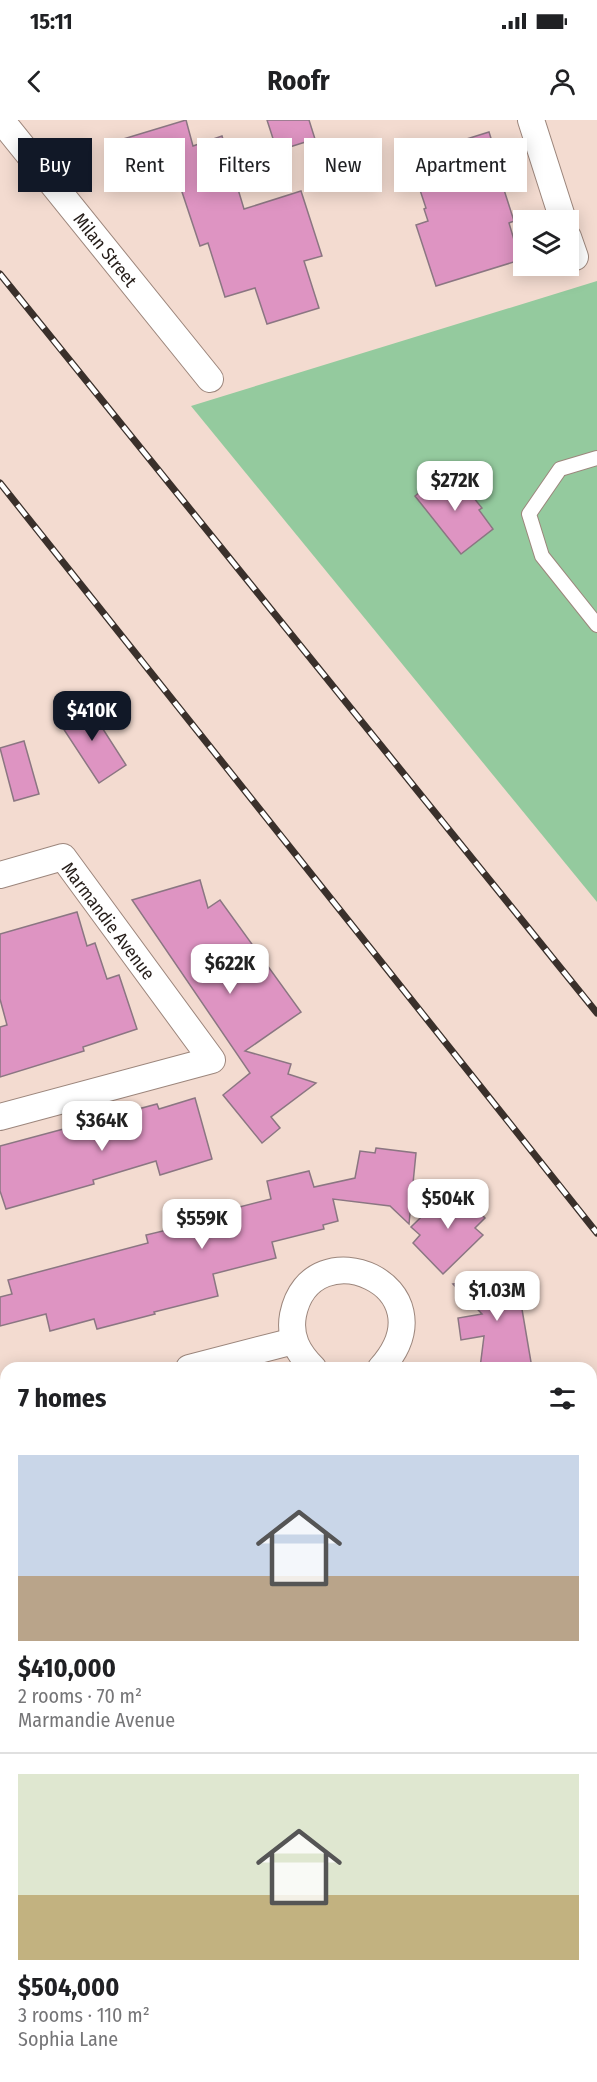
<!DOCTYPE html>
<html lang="en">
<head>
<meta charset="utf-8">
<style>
	body { margin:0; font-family:"Fira Sans Condensed",sans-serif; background:#f2f2f2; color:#202124; height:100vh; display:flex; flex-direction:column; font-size:22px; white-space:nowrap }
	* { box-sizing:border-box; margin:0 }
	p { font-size:20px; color:#757577 }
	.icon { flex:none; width:33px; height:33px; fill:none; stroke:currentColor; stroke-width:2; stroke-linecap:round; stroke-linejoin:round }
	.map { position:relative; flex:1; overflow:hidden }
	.details { position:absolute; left:0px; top:1242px; width:597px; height:720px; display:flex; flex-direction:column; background:#fff; border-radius:18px 18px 0 0; box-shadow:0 3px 15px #0003 }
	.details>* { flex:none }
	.top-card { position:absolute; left:18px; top:18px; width:561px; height:54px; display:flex; gap:12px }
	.controls { position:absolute; left:513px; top:90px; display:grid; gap:12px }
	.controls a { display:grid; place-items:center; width:66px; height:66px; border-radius:0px; background:#fff; box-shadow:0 3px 15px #0003; font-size:30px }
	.price { position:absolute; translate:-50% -51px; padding:0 14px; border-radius:12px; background:#fff; color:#222; font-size:20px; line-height:39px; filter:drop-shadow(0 2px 3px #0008) }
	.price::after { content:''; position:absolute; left:50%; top:36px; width:18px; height:14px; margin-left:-9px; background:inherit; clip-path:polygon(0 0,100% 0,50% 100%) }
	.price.selected { background:#111827; color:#fff }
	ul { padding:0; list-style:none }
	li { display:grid; align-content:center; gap:12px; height:318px; padding:0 18px }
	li+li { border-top:2px solid #e0e0e0 }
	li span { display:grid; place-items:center; height:186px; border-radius:0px; color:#555 }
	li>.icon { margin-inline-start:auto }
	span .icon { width:108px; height:108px; fill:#fffc; stroke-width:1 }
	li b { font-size:26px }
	h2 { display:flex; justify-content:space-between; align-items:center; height:72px; padding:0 18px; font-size:26px }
	.pill { padding:0 21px; border-radius:0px; background:#fff; box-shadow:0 3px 15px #0003; font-size:21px; line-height:54px }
	.pill.selected { background:#111827; color:#fff }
	.status { display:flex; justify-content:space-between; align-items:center; height:42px; padding:0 30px; background:#fff; direction:ltr }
	.status svg { height:16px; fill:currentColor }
	header { display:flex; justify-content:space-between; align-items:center; height:78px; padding:0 18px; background:#fff; font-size:27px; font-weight:700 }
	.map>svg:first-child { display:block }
	.green { fill:#94ca9e }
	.building { fill:#de94c2; stroke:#8b7682; stroke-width:1.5 }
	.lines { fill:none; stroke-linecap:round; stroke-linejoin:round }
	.service-casing { stroke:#9c867c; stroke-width:16 }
	.minor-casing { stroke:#9c867c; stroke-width:28 }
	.service { stroke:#fff; stroke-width:14 }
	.minor { stroke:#fff; stroke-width:26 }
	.rail-casing { stroke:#3a302b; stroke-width:7 }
	.rail { stroke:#fff; stroke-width:4.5; stroke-dasharray:14; stroke-linecap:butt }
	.labels { text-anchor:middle; stroke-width:6; stroke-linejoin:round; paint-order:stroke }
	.street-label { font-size:18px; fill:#241c18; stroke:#fff }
</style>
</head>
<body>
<div class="status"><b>15:11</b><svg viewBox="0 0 49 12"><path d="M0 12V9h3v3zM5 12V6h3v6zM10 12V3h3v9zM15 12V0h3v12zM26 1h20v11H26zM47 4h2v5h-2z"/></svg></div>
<header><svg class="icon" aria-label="back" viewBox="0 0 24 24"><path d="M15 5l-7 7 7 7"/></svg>Roofr<svg class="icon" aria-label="person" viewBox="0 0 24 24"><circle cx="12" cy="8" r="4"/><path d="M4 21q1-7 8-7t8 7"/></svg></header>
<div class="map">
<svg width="597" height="1962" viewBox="0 0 597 1962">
	<rect width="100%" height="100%" fill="#f3dbd0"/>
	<path class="green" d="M597,161v621l-406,-496z"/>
	<g class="building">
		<path d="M186,0l7,26 29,-10 22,73 57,-18 21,65 -18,5 15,47 -52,16 -12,-36 -30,9 -17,-54 -8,3 -24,-72 -37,12 -8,-26 -14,4 -7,-21z"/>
		<path d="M267,0h42l6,19 -38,12z"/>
		<path d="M489,12l11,35 -3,1 17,53 -5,2 11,37 -84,26 -20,-61 12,-4 -4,-12 2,-1 -17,-51z"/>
		<path d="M447,350l16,19 2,-2 17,21 -3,2 14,19 -32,25 -46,-58z"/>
		<path d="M85,581l41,64 -27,18 -42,-64z"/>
		<path d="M24,621l15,53 -25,7 -14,-53z"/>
		<path d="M200,760l8,28 12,-8 81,112 -56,39 46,13 -3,10 28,9 -45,34 9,11 -18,15 -39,-48 27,-22 -118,-173z"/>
		<path d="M77,792l10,34 8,-3 12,36 12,-4 18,54 -54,18 1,4 -84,26v-50l7,-2 -7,-26v-65z"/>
		<path d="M195,978l17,61 -52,16 -4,-14 -63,19 1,4 -88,25 -6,-18v-45l157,-42 2,5z"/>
		<path d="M376,1028l40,5 -7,71 -19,-18 -57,-7 5,22 -15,4 1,4 -52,13 4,16 -63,16 5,22 -64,16 1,2 -58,15 -3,-10 -44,12 -4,-17 -46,12v-29l12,-3 -4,-14 140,-37 -2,-8 63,-15 -1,-5 63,-16 -4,-18 42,-10 5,16 41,-9 5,-27 15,2z"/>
		<path d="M453,1066l32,32 -10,10 8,7 -40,39 -30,-31 7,-8 -9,-8z"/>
		<path d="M516,1154l16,94h-52l4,-32 -23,4 -3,-22 24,-4 -29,-30z"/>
	</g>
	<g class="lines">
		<defs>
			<path id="service" d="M597,338l-37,11 -31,45 13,42 55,69"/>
			<g id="minor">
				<path d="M1,0l209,259"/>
				<path d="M531,0l32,100"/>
				<path d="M568,117l7,20"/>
				<path d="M0,755l63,-18 149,203 -212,57"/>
				<path d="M189,1248l105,-27"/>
				<path d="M313,1248c-15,-15 -24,-31 -20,-53 18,-90 161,-29 88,53"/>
				<path d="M0,1298l6,-2"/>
				<path d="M591,1524h6"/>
				<path d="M0,1675l6,-2"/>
				<path d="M591,1745l6,-1"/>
				<path d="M0,1891l6,-2"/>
			</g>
		</defs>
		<use href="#service" class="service-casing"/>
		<use href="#minor" class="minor-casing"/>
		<use href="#service" class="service"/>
		<use href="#minor" class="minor"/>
		<defs>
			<g id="rail">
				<path d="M0,154l597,739"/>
				<path d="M0,363l597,750"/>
			</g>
		</defs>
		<use href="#rail" class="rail-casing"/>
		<use href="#rail" class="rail"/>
	</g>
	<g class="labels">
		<g class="street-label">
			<text transform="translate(105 130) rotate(51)" y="6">Milan Street</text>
			<text transform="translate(108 801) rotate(53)" y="6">Marmandie Avenue</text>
		</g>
	</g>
</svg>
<div class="controls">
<a><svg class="icon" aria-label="layers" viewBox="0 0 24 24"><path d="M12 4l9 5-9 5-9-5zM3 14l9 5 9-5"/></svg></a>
</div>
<b class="price" style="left:455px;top:392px">$272K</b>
<b class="price selected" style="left:92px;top:622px">$410K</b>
<b class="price" style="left:230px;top:875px">$622K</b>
<b class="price" style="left:102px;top:1032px">$364K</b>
<b class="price" style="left:448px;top:1110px">$504K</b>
<b class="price" style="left:202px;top:1130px">$559K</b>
<b class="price" style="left:497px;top:1202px">$1.03M</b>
<div class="top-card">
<a class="pill selected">Buy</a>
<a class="pill">Rent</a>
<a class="pill">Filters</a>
<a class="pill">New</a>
<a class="pill">Apartment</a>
</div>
<section class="details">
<h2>7 homes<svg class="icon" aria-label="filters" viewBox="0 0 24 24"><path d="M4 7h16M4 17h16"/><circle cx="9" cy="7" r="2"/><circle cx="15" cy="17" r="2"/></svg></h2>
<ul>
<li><span style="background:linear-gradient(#c9d6e8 65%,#b9a48a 0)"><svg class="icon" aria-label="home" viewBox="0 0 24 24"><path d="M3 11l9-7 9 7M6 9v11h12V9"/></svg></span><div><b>$410,000</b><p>2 rooms · 70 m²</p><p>Marmandie Avenue</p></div></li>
<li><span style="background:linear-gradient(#dfe7d0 65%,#c2b280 0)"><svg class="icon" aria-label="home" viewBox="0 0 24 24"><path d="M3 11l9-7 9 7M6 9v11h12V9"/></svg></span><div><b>$504,000</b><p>3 rooms · 110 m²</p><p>Sophia Lane</p></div></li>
</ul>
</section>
</div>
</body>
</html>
